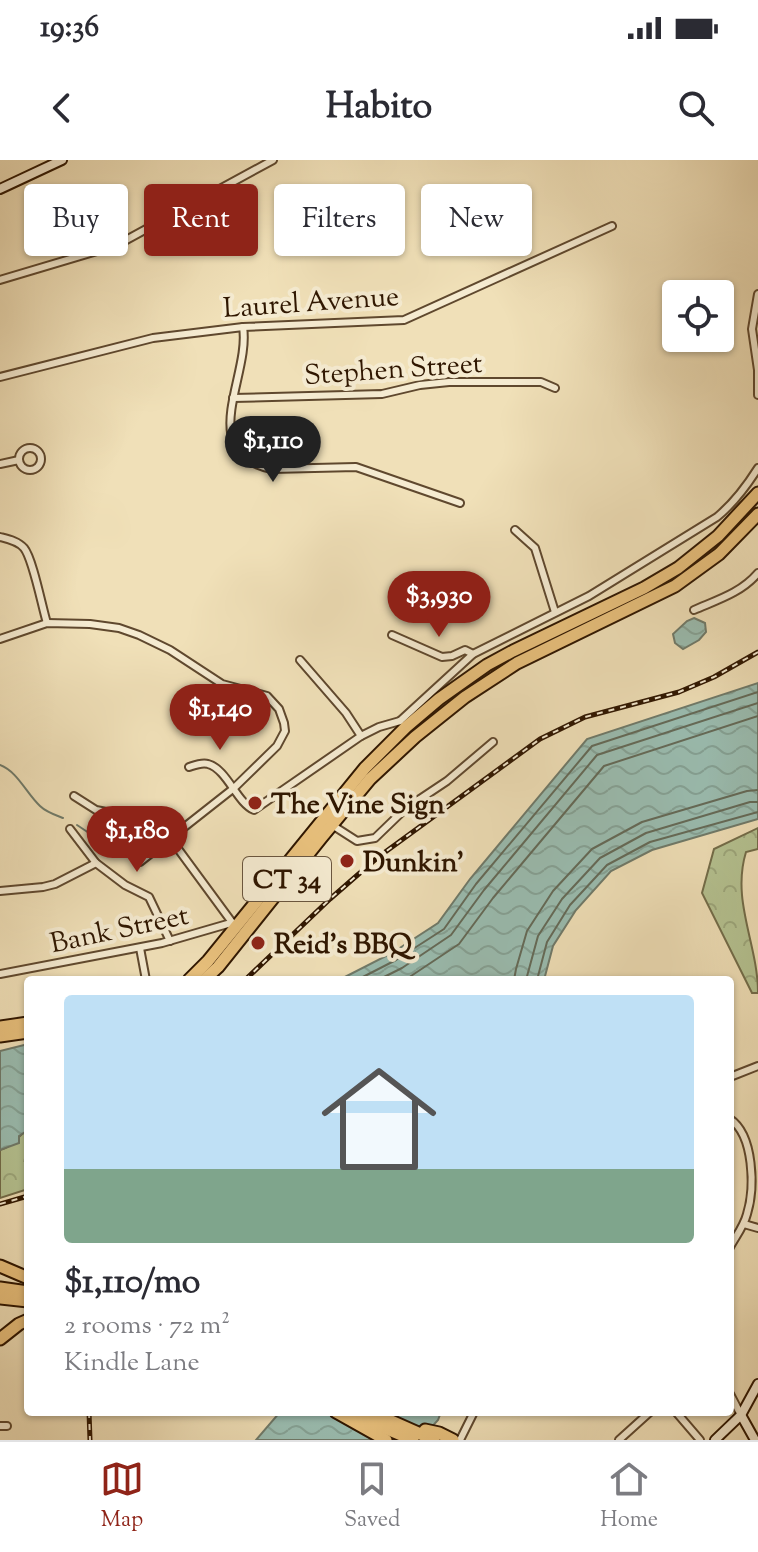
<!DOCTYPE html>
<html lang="en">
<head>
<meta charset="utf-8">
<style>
	body { margin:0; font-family:"Sorts Mill Goudy",serif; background:#f2f2f3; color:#2b2b33; height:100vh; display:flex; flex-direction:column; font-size:30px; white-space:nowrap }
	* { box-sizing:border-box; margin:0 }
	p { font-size:26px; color:#7c7c81 }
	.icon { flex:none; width:44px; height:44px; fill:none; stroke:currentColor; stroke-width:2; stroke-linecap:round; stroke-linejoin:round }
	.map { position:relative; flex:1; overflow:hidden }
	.details { position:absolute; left:24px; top:816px; width:710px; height:440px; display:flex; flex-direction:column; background:#fff; border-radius:8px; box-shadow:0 2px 6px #0004 }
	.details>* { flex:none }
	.banner { position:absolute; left:24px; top:24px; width:710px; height:72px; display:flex; gap:16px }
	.fabs { position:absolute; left:662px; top:120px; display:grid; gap:16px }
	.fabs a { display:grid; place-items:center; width:72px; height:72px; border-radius:8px; background:#fff; box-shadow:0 2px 6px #0004; font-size:40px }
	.price { position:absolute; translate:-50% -68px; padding:0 18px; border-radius:28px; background:#8f2418; color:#fff; font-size:26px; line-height:52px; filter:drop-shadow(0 2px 4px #0008) }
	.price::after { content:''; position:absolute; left:50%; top:48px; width:24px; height:18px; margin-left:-12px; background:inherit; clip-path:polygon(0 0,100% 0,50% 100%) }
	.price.on { background:#222; color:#fff }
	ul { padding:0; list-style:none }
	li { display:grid; align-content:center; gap:16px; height:424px; padding:0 40px }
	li+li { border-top:2px solid #e1e1e2 }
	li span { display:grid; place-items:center; height:248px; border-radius:8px; color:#555 }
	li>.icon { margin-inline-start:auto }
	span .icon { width:144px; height:144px; fill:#fffc; stroke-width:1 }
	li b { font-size:34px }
	.tag { padding:0 28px; border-radius:8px; background:#fff; box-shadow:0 2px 6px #0004; font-size:28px; line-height:72px }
	.tag.on { background:#8f2418; color:#fff }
	.status { display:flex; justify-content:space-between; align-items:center; height:56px; padding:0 40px; background:#fff; direction:ltr }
	.status svg { height:22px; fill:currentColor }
	header { display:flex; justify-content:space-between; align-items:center; height:104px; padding:0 40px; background:#fff; font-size:36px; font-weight:700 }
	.dock { display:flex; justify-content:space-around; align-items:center; height:112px; border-top:2px solid #e1e1e2; background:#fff; font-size:22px; color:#7c7c81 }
	.dock a { display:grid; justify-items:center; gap:4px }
	.dock .on { color:#8f2418 }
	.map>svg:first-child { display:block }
	.forest { fill:url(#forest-crowns); stroke:#726c49; stroke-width:2 }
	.water { fill:url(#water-waves); stroke:#6f7a6a; stroke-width:2 }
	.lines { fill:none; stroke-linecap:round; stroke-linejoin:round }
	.shore { stroke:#646a58; stroke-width:2 }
	.stream { stroke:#6f7a6a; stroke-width:2 }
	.street-casing { stroke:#5f482e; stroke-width:10 }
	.secondary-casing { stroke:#2f1600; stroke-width:12 }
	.highway-casing { stroke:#2f1600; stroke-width:15 }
	.street { stroke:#f5ebd1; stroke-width:6 }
	.secondary { stroke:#f5ebd1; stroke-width:8 }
	.highway { stroke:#e8c07c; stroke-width:11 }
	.rail-casing { stroke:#2f1600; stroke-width:5 }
	.rail { stroke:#f5ebd1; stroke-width:2; stroke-dasharray:6; stroke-linecap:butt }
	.poi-dot { fill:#8f2418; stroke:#f5ebd1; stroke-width:3 }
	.labels { text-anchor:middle; stroke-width:8; stroke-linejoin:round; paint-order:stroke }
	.shield { fill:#f5ebd1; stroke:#6a563f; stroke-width:2 }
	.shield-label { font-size:26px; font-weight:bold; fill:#2f1600 }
	.street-label { font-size:28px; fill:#2f1600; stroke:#f5ebd1 }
	.poi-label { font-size:28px; font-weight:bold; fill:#2f1600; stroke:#f5ebd1; text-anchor:start }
</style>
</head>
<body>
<div class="status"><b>19:36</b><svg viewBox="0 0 49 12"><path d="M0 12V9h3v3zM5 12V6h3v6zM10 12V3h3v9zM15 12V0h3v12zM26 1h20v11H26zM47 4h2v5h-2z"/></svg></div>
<header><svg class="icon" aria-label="back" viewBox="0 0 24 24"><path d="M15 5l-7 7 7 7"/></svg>Habito<svg class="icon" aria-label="search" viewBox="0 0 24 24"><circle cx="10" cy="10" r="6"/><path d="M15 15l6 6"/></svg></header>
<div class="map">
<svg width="758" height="1280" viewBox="0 0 758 1280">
	<defs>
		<pattern id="forest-crowns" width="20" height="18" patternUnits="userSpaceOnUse" patternTransform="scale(2)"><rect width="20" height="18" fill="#b5c392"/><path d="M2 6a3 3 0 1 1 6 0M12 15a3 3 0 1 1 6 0" fill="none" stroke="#9ca77c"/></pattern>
		<pattern id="water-waves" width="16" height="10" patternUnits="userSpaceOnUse" patternTransform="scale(2)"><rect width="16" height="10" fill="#9abdb1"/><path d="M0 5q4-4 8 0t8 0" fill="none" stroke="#85a296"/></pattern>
	</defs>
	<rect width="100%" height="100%" fill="#f0e0b8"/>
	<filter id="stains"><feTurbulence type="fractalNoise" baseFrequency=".0025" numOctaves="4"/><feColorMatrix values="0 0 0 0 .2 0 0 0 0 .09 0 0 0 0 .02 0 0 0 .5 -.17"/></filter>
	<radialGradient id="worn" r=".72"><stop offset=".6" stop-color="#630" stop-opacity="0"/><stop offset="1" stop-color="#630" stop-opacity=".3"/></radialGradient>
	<g class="forest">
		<path d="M758,668v21l-12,3c-15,49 12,92 12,141h-6l-50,-100 12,-44z"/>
		<path d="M28,970v59l-28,9v-48c16,-5 15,-13 28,-20z"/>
	</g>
	<g class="water">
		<path d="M694,458l11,5 1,9 -7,8 -16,9 -8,-6 -2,-9 14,-13z"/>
		<path d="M758,523v136l-106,31 -41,21 -35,39 -23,36 -9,34h-205l53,-27 46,-30 32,-44 117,-140z"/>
		<path d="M28,884v86l-9,6v7l-19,7v-99z"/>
		<path d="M280,1252h161l-3,8 -18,20h-164z"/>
	</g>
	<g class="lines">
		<g class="shore">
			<path d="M357,820l39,-20 48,-31 32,-45 116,-138 166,-54"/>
			<path d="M378,820l24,-12 49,-33 33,-45 113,-135 161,-52"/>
			<path d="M405,820l54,-36 34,-46 111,-132 154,-50"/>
			<path d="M514,820l2,-11 11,-38 26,-40 39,-42 50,-27 105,-31 11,-1"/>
			<path d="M526,820l12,-44 24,-37 38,-41 46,-25 104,-31h8"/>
			<path d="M537,820l10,-38 23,-37 37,-40 43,-23 108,-30"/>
		</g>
		<g class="stream">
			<path d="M0,605c18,7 26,28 40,41 6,6 15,9 23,12"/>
			<path d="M77,665l15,10 10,1"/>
		</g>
		<defs>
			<g id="street">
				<path d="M168,56l13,6 29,1"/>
				<path d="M0,120l117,-35 156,-85"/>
				<path d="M758,134l-6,35 6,41v25"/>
				<path d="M243,167c8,49 -49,126 29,142l84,-2 104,36"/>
				<path d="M0,217l153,-39 90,-11 161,-7 208,-94"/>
				<path d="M233,238l149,-4 38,-9 29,-3h92l14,6"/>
				<circle cx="30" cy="299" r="11"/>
				<path d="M0,304l19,-4"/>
				<path d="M515,370l20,18 20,64"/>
				<path d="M0,377c8,2 18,4 24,11 9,11 18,59 23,75"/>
				<path d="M694,450c23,-10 47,-17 64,-37"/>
				<path d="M392,475l50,22 10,-1 13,-6 8,4"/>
				<path d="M0,479l47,-16 43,1 29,4 20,7 31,15 52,34 45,12 12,13 5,14 1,8 -8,15 -43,42 -94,74"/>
				<path d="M300,500l46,53 15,23"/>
				<path d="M400,561l73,-67 116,-58 128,-79c17,-14 29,-30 41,-49"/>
				<path d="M189,607c6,-2 13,-5 19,-3 19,5 29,39 46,46l107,-74 18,-9 21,-6"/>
				<path d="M74,636l22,14 42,8 29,22"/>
				<path d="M332,665l25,16 18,-3 30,-29 42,-28 46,-39"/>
				<path d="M70,669l26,34 29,22 24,12 21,44"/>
				<path d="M170,678l64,87"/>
				<path d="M0,731l43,-4 12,-3 41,-21"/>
				<path d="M140,788l6,32"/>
				<path d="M0,814l162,-31 69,-20"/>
				<path d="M730,917l28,-11"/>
				<path d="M730,959c24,16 25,69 17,95 -3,12 -11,22 -17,33"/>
				<path d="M744,1064l14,4"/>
				<path d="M730,1234l11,21"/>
				<path d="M676,1252l24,28"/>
				<path d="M0,1266h7"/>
				<path d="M460,1280l14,-28"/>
				<path d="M619,1280l31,-28"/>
			</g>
			<g id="secondary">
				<path d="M0,29l62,-29"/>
				<path d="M741,1255l14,25"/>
				<path d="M715,1280l26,-25 17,-31"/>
			</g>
			<g id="highway">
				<path d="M189,820l19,-19 157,-193 41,-41 33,-28 48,-34 26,-14 131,-63 34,-20 40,-32 40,-43"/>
				<path d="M204,820l14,-13 103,-129 49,-59 45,-42 50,-40 52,-34 158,-77 44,-32 39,-40"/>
				<path d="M0,867l28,-4"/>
				<path d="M0,876l28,-4"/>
				<path d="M0,1106l28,12"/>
				<path d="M0,1128l28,4"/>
				<path d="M0,1138l28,3"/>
				<path d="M0,1179l19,-15 9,-4"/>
				<path d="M336,1252l50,28"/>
				<path d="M347,1252l66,28"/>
				<path d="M371,1252l63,28"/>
				<path d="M425,1270l14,3 14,7"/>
			</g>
		</defs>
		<use href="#street" class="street-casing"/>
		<use href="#secondary" class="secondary-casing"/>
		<use href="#highway" class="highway-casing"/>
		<use href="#street" class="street"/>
		<use href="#secondary" class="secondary"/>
		<use href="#highway" class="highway"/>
		<defs>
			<g id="rail">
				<path d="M245,820l85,-81 47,-41 163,-119 45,-22 94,-25 35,-15 44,-25"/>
				<path d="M0,1044l28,-8"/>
				<path d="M89,1252l1,28"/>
			</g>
		</defs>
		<use href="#rail" class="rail-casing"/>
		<use href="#rail" class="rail"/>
	</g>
	<g class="poi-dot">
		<circle cx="255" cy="643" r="8"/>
		<circle cx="347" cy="701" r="8"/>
		<circle cx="258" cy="783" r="8"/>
	</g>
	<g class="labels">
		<rect class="shield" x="243" y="697" width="88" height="44" rx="6"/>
		<g class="shield-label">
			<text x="287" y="728">CT 34</text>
		</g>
		<g class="street-label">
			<text transform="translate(311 141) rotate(-4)" y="10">Laurel Avenue</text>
			<text transform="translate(393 208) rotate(-4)" y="10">Stephen Street</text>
			<text transform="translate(119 768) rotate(-12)" y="10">Bank Street</text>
		</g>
		<g class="poi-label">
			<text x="271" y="653">The Vine Sign</text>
			<text x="363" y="711">Dunkin'</text>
			<text x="274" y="793">Reid's BBQ</text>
		</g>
	</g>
	<rect width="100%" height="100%" filter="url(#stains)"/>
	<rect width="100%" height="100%" fill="url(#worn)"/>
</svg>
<div class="fabs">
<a><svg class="icon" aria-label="locate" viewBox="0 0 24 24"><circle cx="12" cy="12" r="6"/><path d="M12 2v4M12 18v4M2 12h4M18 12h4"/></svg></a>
</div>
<b class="price on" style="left:273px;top:324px">$1,110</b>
<b class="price" style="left:439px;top:479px">$3,930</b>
<b class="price" style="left:220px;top:592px">$1,140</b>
<b class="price" style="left:137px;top:714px">$1,180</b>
<div class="banner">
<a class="tag">Buy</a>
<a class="tag on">Rent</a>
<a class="tag">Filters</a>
<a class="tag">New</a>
</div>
<section class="details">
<ul>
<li><span style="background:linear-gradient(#bfe0f5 70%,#7fa58c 0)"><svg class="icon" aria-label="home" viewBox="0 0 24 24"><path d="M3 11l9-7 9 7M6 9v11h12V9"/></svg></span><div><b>$1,110/mo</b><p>2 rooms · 72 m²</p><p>Kindle Lane</p></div></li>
</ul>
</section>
</div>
<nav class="dock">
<a class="on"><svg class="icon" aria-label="map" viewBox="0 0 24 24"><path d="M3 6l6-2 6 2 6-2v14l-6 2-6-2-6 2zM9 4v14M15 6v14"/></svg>Map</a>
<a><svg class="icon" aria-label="saved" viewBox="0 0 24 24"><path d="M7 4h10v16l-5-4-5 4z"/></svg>Saved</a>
<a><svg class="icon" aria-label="home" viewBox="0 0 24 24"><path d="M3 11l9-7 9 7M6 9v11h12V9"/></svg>Home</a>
</nav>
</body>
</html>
